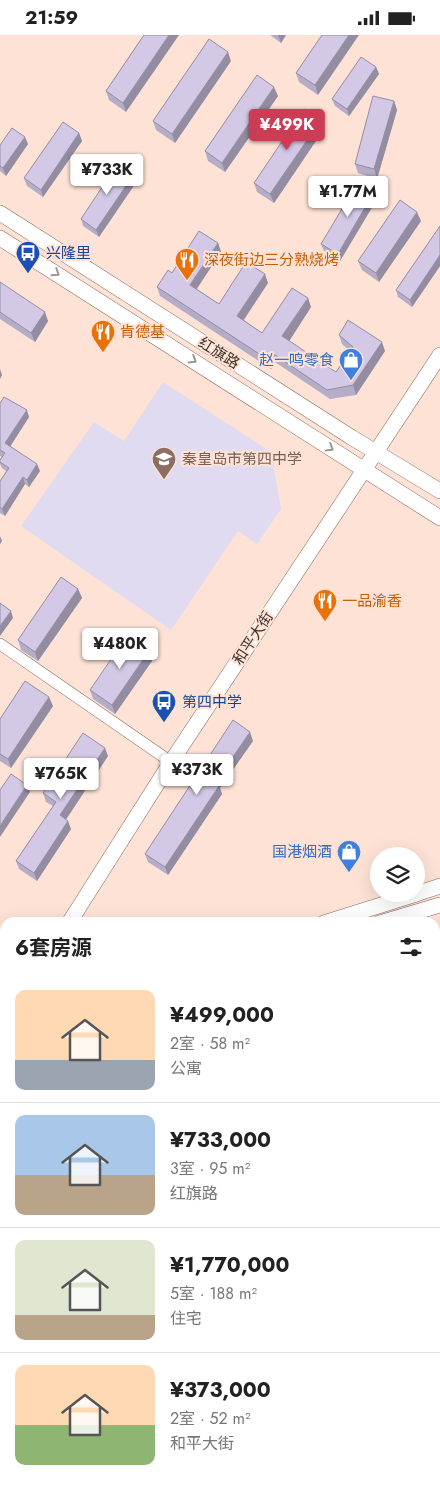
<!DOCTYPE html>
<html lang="zh">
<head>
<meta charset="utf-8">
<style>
	body { margin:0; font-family:Jost,"Noto Sans SC",sans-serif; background:#f6f6f6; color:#222; height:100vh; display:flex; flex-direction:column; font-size:19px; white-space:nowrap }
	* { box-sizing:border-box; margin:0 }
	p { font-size:16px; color:#767676 }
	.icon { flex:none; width:28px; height:28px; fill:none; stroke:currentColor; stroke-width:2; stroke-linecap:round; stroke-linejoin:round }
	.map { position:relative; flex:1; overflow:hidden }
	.details { position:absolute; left:0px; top:882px; width:440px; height:571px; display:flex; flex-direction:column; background:#fff; border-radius:15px 15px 0 0; box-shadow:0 5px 20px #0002 }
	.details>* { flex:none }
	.fabs { position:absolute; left:370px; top:812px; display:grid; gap:10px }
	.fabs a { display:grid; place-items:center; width:55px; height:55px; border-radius:50%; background:#fff; box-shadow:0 5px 20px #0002; font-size:25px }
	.price { position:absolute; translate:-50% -42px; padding:0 11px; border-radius:5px; background:#fff; color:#222; font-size:16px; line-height:32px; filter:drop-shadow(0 1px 2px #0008) }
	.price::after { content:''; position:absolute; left:50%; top:30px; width:15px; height:11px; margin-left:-8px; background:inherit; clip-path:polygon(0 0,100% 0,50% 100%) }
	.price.current { background:#cc3c54; color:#fff }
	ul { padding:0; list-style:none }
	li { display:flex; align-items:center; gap:15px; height:125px; padding:0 15px }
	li+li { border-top:1px solid #e0e0e0 }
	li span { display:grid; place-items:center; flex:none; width:140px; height:100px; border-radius:10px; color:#555 }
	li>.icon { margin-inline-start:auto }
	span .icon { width:60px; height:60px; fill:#fffc; stroke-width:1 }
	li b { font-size:21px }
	h2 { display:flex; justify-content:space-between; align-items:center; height:60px; padding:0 15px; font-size:21px }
	.status { display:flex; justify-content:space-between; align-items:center; height:35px; padding:0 25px; background:#fff; direction:ltr }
	.status svg { height:14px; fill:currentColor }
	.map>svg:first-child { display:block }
	.education { fill:#e0dbf1 }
	.green { fill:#bde8c3 }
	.water { fill:#63a6c1 }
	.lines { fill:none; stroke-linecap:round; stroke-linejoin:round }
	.minor-casing { stroke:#886b5d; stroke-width:12 }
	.major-casing { stroke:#886b5d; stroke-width:16 }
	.minor { stroke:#fff; stroke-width:11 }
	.major { stroke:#fff; stroke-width:15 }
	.wall { fill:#b5adc7 }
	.shaded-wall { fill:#948da2 }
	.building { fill:#d3c9e7; stroke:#948da2 }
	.oneway { stroke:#9e9895 }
	.labels { text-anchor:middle; stroke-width:4; stroke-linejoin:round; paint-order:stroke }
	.transit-label { font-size:15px; fill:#164399; stroke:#fde2d5; text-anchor:start }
	.food-label { font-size:15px; fill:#c56008; stroke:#fde2d5; text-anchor:start }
	.street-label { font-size:15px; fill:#3e312b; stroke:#fde2d5 }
	.shop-label { font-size:15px; fill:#366cbe; stroke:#fde2d5; text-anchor:end }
	.education-label { font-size:15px; fill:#785e54; stroke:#fde2d5; text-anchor:start }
</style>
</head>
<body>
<div class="status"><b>21:59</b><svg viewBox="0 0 49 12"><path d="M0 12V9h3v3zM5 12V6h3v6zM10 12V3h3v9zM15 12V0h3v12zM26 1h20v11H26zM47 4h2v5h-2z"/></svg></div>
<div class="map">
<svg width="440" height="1453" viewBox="0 0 440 1453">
	<rect width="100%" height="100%" fill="#fde2d5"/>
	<path class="education" d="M163,347l108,70 10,57 -24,35 -19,-13 -67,99 -150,-104 73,-104 30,19z"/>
	<g class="green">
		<path d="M1,1026l4,3v420h380l-3,4h-382z"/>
		<path d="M435,1311l5,4v53l-5,8z"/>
	</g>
	<path class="water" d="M5,1217v127l-5,2v-126z"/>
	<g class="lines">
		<defs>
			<g id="minor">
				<path d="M0,609l171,118"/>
				<path d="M0,1010l5,4"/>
				<path d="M435,1303l5,3"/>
				<path d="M435,1425l5,-7"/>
				<path d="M416,1453l3,-4"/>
			</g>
			<g id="major">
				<path d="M0,178l351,224 89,54"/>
				<path d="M0,203l440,280"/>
				<path d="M416,859l24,-8"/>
				<path d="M69,888l102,-161 269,-407"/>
				<path d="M324,888l92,-29"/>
				<path d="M380,888l60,-18"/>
				<path d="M0,995l5,-8"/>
			</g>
		</defs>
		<use href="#minor" class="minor-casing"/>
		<use href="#major" class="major-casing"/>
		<use href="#minor" class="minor"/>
		<use href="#major" class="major"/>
	</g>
	<g class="wall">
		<path d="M144,0l-18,77 -17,-12 -3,-9z"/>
		<path d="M270,0h16l-5,8z"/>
		<path d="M322,0l-4,60 -19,-13 -3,-9z"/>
		<path d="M231,26l-56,82 -19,-13 -3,-9z"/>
		<path d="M376,32l3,7 -30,42 -14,-10 -3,-7z"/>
		<path d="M278,61l-53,76 -17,-11 -3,-10z"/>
		<path d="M394,66l3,9 -20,69 -19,-6 -3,-9z"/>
		<path d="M324,94l-50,74 -17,-11 -3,-9z"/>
		<path d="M79,98l3,8 -39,56 -16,-11 -3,-8z"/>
		<path d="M28,109l-22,32 -6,-5v-26z"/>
		<path d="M137,146l-38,56 -16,-11 -2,-7z"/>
		<path d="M374,157l3,7 -37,62 -16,-10 -3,-7z"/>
		<path d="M421,186l-42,61 -17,-12 -4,-9z"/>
		<path d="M440,191v40l-28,41 -14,-10 -2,-7z"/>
		<path d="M218,208l3,9 -24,37 22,15 49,-21 -24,37 18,13 49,-26 -22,34 47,31 14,-21 -8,-7 -3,-9 46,16 -29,44 -26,4 -55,-37 -4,7 -111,-73 -3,-9 15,-14z"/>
		<path d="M0,247l48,39 -13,21 -35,-23z"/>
		<path d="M0,368l29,14 -19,29 30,25 -11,16 -4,-3 -20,32 -5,-3v-32l6,-10 -4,-3 -2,-4v-4l2,-3 -2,-1z"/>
		<path d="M78,554l4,9 -44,63 -17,-11 -3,-10z"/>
		<path d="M149,616l3,10 -37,53 -22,-15 -3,-9z"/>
		<path d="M53,671l-42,62 -11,-7v-42z"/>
		<path d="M253,706l-33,47 2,6 -54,81 -20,-13 -3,-8z"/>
		<path d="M108,721l-42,63 5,10 -34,52 -18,-12 -3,-8 37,-55 -7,-4 -3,-9z"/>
		<path d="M435,956l5,18v12l-5,1z"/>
		<path d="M435,990l5,17v98l-4,1 -1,-2z"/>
	</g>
	<g class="shaded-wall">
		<path d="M169,0h10l-53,77 -3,-9z"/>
		<path d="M278,0h8l-5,8z"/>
		<path d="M349,0h10l-41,60 -3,-10z"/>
		<path d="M228,17l3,9 -56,82 -3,-9z"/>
		<path d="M376,32l3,7 -30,42 -2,-7z"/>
		<path d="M274,52l4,9 -53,76 -3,-9z"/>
		<path d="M394,66l3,9 -20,69 -3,-10z"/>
		<path d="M321,85l3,9 -50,74 -4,-9z"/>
		<path d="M79,98l3,8 -39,56 -2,-7z"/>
		<path d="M25,102l3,7 -22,32 -3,-8z"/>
		<path d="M134,139l3,7 -38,56 -3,-7z"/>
		<path d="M374,157l3,7 -37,62 -2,-7z"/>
		<path d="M417,177l4,9 -42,61 -3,-9z"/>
		<path d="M218,208l3,9 -28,42 -3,-9z"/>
		<path d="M440,220v11l-28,41 -2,-7z"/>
		<path d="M265,239l3,9 -28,42 -3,-9z"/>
		<path d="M308,263l3,9 -25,39 -4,-10z"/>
		<path d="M45,277l3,9 -13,21 -4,-9z"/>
		<path d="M382,307l3,9 -29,44 -3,-10z"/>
		<path d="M272,318l3,9 -4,7 -4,-10z"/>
		<path d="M0,334l2,6 -2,4z"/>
		<path d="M27,375l2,7 -21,33 -3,-7z"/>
		<path d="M37,429l3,7 -11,16 -2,-7z"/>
		<path d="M23,442l2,7 -20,32 -3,-7z"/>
		<path d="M0,501l2,5 -2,3z"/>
		<path d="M78,554l4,9 -44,63 -3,-9z"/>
		<path d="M11,576l2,7 -13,18v-10z"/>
		<path d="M149,616l3,10 -37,53 -3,-9z"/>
		<path d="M49,662l4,9 -42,62 -3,-9z"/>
		<path d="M250,697l3,9 -33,47 2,6 -54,81 -3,-8 50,-84z"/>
		<path d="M105,713l3,8 -45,68 -3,-9z"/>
		<path d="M27,750l3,7 -30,45v-11z"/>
		<path d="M68,786l3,8 -34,52 -3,-8z"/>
		<path d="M440,1138v12l-5,5v-13z"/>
	</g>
	<g class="building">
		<path d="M144,0h25l-46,68 -17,-12z"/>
		<path d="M322,0h27l-34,50 -19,-12z"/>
		<path d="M209,4l19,13 -56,82 -19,-13z"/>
		<path d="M361,22l15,10 -29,42 -15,-10z"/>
		<path d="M257,40l17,12 -52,76 -17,-12z"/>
		<path d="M373,61l21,5 -20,68 -19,-5z"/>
		<path d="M304,74l17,11 -51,74 -16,-11z"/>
		<path d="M63,87l16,11 -38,57 -17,-12z"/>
		<path d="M12,93l13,9 -22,31 -3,-2v-21z"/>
		<path d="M118,128l16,11 -38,56 -15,-11z"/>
		<path d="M358,147l16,10 -36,62 -17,-10z"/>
		<path d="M400,165l17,12 -41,61 -18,-12z"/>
		<path d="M440,191v29l-30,45 -14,-10z"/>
		<path d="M199,196l19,12 -28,42 29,19 27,-42 19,12 -28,42 25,17 30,-45 16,10 -26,38 54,36 17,-25 -14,-12 9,-15 34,22 -29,43 -26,5 -55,-37 -5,6 -110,-72 11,-17 4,3z"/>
		<path d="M0,247l45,30 -14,21 -31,-21z"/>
		<path d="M4,362l23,13 -22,33 32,21 -10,16 -4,-3 -21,32 -2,-2v-26l9,-13 -9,-6v-2l5,-7 -5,-3v-47z"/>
		<path d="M61,542l17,12 -43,63 -17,-12z"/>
		<path d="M0,568l11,8 -11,15z"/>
		<path d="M127,601l22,15 -37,54 -22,-15z"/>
		<path d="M25,646l24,16 -41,62 -8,-5v-35z"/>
		<path d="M233,685l17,12 -35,51 4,3 -54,81 -20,-13z"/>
		<path d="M83,698l22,15 -45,67 8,6 -34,52 -18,-12 40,-59 -13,-9z"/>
		<path d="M11,739l16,11 -27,41v-36z"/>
		<path d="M435,959l5,16 -5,2z"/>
		<path d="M435,992l5,16v87l-5,1z"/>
		<path d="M437,1107l3,3v28l-5,4v-34z"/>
	</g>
	<defs><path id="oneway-chevron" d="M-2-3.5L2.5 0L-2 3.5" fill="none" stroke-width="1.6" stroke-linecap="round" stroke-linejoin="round" transform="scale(1.25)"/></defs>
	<g class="oneway">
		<use href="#oneway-chevron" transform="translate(56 238) rotate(33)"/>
		<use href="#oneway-chevron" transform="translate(193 325) rotate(32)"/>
		<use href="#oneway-chevron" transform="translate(330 413) rotate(32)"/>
	</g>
	<defs>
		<symbol id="bus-pin" viewBox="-11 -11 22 30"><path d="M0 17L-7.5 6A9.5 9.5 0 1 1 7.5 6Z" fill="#1a4fb4" stroke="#fde2d5"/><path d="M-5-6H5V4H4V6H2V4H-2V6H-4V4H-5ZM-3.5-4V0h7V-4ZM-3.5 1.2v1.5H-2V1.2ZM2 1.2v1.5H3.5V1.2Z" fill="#fff"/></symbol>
		<symbol id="restaurant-pin" viewBox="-11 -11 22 30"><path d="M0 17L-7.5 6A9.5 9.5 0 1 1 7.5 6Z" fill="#e8710a" stroke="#fde2d5"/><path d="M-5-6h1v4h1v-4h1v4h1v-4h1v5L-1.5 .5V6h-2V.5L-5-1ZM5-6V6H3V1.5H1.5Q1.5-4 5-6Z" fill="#fff"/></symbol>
		<symbol id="shop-pin" viewBox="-11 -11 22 30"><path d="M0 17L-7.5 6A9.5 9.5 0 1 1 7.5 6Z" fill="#3f7fe0" stroke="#fde2d5"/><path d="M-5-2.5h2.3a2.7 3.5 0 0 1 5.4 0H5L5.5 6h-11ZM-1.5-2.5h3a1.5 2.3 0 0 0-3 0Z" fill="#fff"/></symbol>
		<symbol id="school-pin" viewBox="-11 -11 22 30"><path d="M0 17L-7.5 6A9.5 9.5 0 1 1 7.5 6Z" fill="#8d6e63" stroke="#fde2d5"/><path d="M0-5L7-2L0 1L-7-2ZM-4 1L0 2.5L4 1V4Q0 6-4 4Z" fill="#fff"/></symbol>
	</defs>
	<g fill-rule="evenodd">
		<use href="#bus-pin" x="14" y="204" width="28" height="38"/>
		<use href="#restaurant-pin" x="173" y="211" width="28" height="38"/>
		<use href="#restaurant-pin" x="89" y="283" width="28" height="38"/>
		<use href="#shop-pin" x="337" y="311" width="28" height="38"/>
		<use href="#school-pin" x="150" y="410" width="28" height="38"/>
		<use href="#restaurant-pin" x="311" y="552" width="28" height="38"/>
		<use href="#bus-pin" x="150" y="653" width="28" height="38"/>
		<use href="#shop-pin" x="335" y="803" width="28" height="38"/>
	</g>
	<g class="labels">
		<g class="transit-label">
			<text x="46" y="223">兴隆里</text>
			<text x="182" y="672">第四中学</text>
		</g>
		<g class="food-label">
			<text x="204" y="230">深夜街边三分熟烧烤</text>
			<text x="120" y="302">肯德基</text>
			<text x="342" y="571">一品渝香</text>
		</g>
		<g class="street-label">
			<text transform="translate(219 318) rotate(32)" y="5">红旗路</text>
			<text transform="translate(253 603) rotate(-57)" y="5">和平大街</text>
		</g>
		<g class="shop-label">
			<text x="334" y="330">赵一鸣零食</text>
			<text x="332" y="822">国港烟酒</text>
		</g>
		<g class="education-label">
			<text x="182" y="429">秦皇岛市第四中学</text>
		</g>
	</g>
</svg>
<div class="fabs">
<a><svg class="icon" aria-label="layers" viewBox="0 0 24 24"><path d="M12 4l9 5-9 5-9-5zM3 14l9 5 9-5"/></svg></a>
</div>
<b class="price current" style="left:287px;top:116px">¥499K</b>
<b class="price" style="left:107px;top:161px">¥733K</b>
<b class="price" style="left:348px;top:183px">¥1.77M</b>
<b class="price" style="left:120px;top:635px">¥480K</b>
<b class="price" style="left:197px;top:761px">¥373K</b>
<b class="price" style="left:61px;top:765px">¥765K</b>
<section class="details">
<h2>6套房源<svg class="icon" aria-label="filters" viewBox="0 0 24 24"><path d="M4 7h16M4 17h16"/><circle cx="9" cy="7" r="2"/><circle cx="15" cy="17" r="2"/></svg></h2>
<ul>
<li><span style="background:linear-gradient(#ffd9b3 70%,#9aa5b1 0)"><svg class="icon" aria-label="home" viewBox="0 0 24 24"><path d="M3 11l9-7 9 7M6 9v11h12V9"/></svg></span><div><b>¥499,000</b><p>2室 · 58 m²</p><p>公寓</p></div></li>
<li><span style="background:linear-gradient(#a9c7e8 60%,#b9a48a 0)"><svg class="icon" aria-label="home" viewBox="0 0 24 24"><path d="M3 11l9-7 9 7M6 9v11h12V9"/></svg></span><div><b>¥733,000</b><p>3室 · 95 m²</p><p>红旗路</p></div></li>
<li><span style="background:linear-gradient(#dfe7d0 75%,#b9a48a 0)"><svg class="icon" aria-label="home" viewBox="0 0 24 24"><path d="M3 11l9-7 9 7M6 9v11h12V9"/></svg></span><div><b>¥1,770,000</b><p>5室 · 188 m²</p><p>住宅</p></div></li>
<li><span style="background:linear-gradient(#ffd9b3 60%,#8fb573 0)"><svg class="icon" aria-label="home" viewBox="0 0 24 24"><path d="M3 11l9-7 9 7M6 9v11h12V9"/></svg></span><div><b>¥373,000</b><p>2室 · 52 m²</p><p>和平大街</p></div></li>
</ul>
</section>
</div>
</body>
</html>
